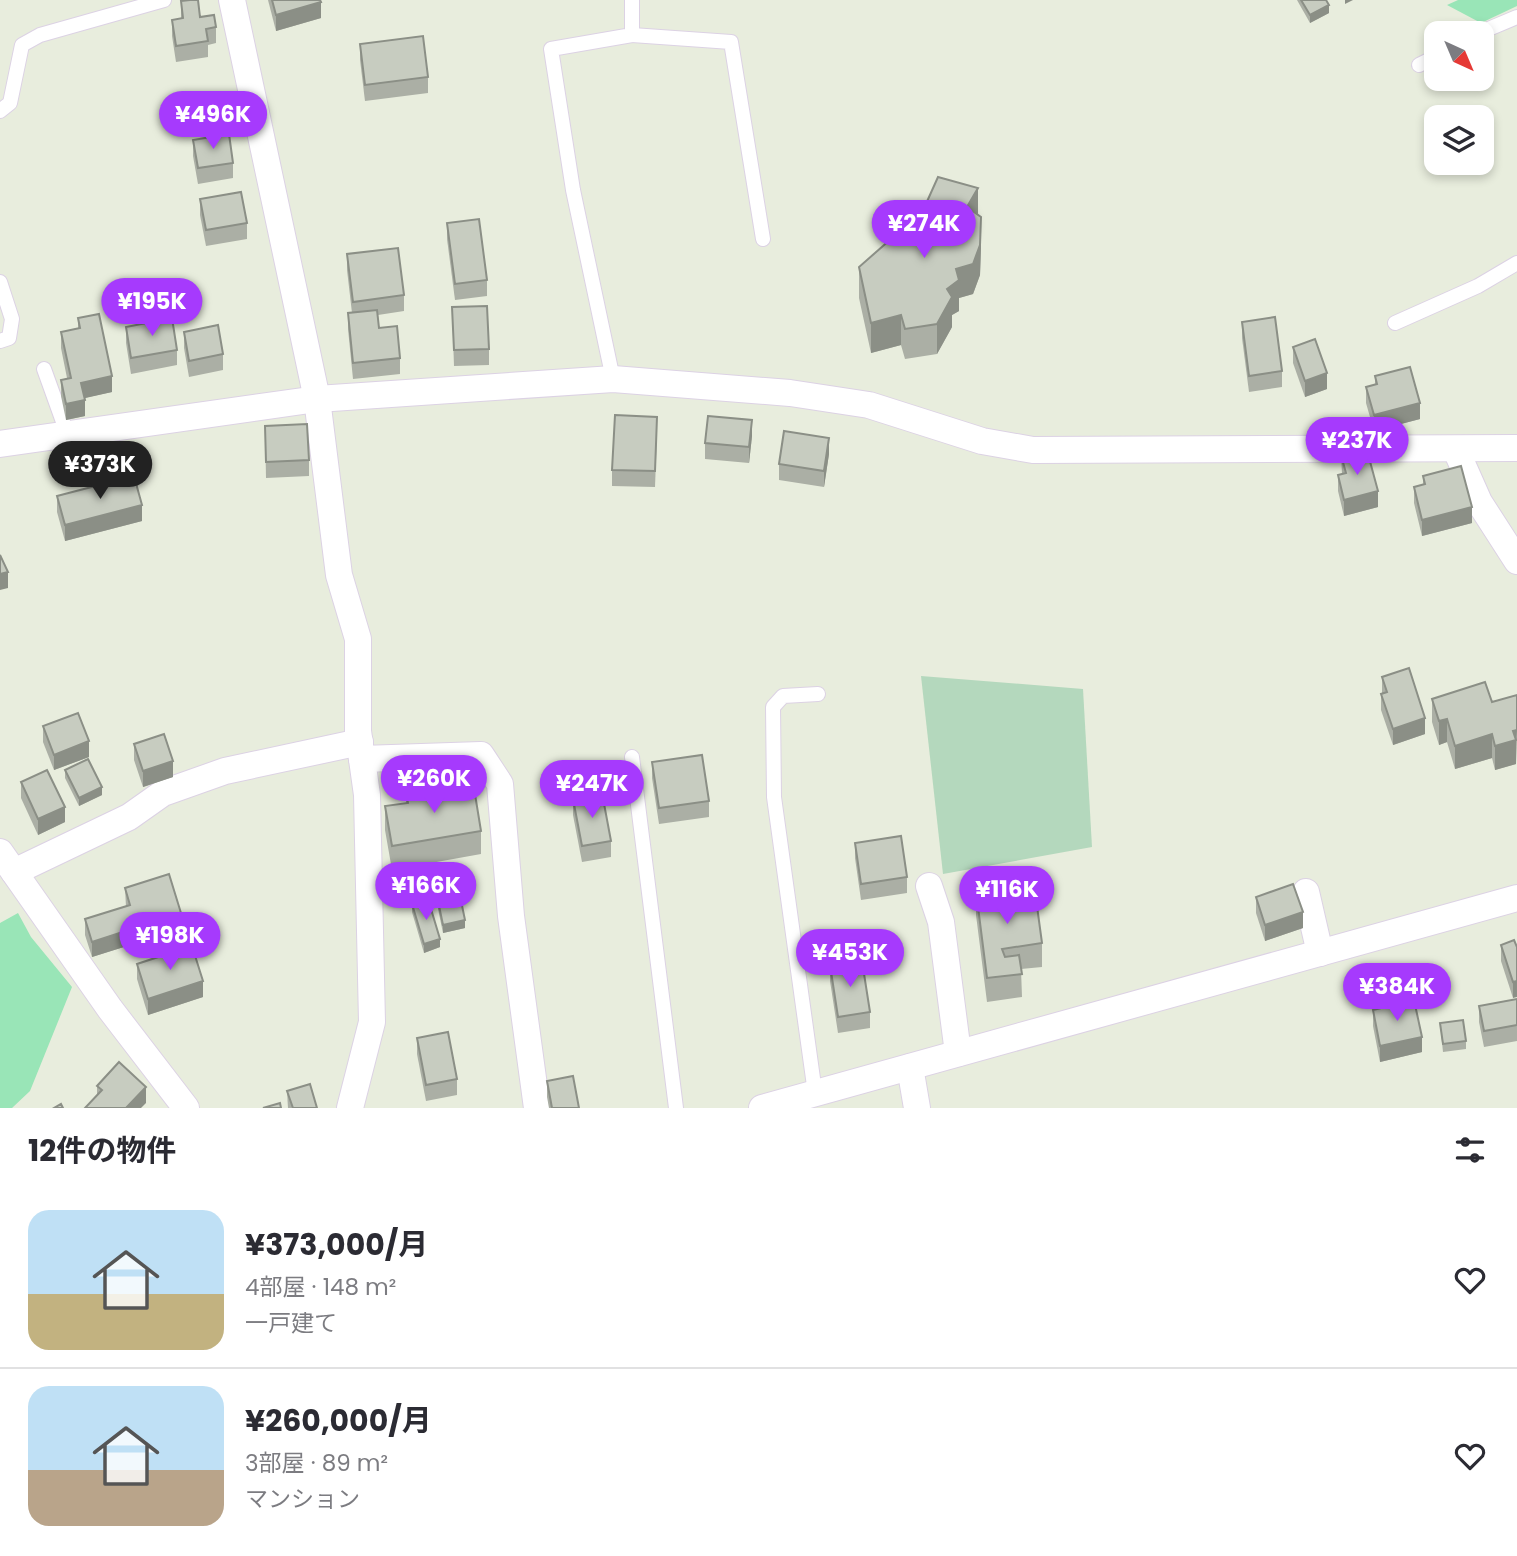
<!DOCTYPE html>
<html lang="ja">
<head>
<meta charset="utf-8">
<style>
	body { margin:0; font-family:Poppins,"Noto Sans JP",sans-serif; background:#f7f7f7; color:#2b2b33; height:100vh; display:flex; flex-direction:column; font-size:26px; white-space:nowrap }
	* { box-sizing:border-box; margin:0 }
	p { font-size:23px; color:#7c7c81 }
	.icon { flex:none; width:38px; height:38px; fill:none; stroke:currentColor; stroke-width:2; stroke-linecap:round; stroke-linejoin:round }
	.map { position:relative; height:1108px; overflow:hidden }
	.side { display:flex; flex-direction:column; background:#fff; flex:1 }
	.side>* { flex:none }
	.needle { width:46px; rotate:136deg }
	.controls { position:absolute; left:1424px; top:21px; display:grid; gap:14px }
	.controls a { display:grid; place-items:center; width:70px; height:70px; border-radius:14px; background:#fff; box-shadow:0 4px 10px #0003; font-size:35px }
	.price { position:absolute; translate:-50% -60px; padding:0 16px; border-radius:24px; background:#a63afd; color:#fff; font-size:23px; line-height:46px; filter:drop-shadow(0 2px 4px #0008) }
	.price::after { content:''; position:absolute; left:50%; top:42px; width:21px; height:16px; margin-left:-10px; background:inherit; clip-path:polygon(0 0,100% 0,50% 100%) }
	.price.selected { background:#222; color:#fff }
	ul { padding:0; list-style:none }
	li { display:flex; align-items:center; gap:21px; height:175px; padding:0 28px }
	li+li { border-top:2px solid #e1e1e2 }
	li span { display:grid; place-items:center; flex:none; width:196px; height:140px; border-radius:21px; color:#555 }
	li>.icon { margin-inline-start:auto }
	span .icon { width:84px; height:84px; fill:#fffc; stroke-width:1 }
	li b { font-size:30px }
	h2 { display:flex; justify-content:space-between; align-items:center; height:84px; padding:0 28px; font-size:30px }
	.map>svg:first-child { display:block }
	.green { fill:#99e5b7 }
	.cemetery { fill:#b4d8bd }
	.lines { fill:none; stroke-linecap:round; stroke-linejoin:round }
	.service-casing { stroke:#dcd2e4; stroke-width:16 }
	.minor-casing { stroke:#dcd2e4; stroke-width:28 }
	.service { stroke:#fff; stroke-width:14 }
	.minor { stroke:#fff; stroke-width:26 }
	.wall { fill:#abafa5 }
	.shaded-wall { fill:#8b8f86 }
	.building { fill:#c7ccc0; stroke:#8b8f86; stroke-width:2 }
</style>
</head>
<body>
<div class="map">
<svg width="1517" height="1108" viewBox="0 0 1517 1108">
	<rect width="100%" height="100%" fill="#e8eddd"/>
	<g class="green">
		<path d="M1458,0h59v6l-36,17 -34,-18z"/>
		<path d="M18,913l13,24 41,50 -42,104 -18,17h-12v-185z"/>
	</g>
	<path class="cemetery" d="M921,676l162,13 9,158 -149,27z"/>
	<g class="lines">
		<defs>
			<g id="service">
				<path d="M1479,33l38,-16"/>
				<path d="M632,35l99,7 32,197"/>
				<path d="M1419,65l18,-9"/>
				<path d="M0,111l10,-8 12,-58 18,-10 124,-35"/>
				<path d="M0,282l12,37 -3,19 -9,3"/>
				<path d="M1395,323l83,-37 39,-23"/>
				<path d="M44,369l23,64"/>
				<path d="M613,379l-40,-189 -22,-141 81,-14v-35"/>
				<path d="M632,757l44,351"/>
				<path d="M815,1093l-41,-296 -1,-90 10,-11 35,-2"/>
			</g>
			<g id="minor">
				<path d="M232,0l85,399 22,176 19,64v92l9,64 5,227 -22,86"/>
				<path d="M0,444l317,-45 296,-20 177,14 79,12 113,36 51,9 484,-2"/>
				<path d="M1456,450l23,52 38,59"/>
				<path d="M362,759l119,-4 19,29 11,132 26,192"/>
				<path d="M0,852l110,157 76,99"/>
				<path d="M14,872l115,-55 34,-24 62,-22 135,-29"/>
				<path d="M929,886l12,36 17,131"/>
				<path d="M1306,892l14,61"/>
				<path d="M910,1067l7,41"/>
				<path d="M762,1108l755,-210"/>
			</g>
		</defs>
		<use href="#service" class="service-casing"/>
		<use href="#minor" class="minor-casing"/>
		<use href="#service" class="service"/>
		<use href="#minor" class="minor"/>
	</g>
	<g class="wall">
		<path d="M268,0h52l1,18 -45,13z"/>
		<path d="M1297,0h29l3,13 -19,10z"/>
		<path d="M181,1l35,26v16l-8,2v12l-32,5 -4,-26v-16l9,-2z"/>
		<path d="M360,44l68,33v16l-63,8 -5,-41z"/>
		<path d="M193,140l40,23v15l-35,6 -5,-28z"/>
		<path d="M200,199l47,24v16l-41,7 -6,-31z"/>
		<path d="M978,215l3,33 -1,27 -7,19 -14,4v13l-7,4v12l-15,27 -32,5 -4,-14 -30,8 -12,-55v-31l53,-32z"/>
		<path d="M447,223l40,57v16l-32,4 -8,-61z"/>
		<path d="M347,254l57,41v16l-26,4 1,13 21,30v16l-47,5 -5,-50v-16h4l-5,-43z"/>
		<path d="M452,307l37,42v16l-35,1z"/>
		<path d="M78,318l34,74 -28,6 1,18 -19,4 -5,-24v-16l6,-2 -6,-30v-16l17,-4z"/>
		<path d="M1242,322l40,49v16l-33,5 -7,-54z"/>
		<path d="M126,327l51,23v15l-46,9 -5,-31z"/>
		<path d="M184,332l39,22v16l-34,7 -5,-29z"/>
		<path d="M1293,347l34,42 -22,8 -12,-34z"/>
		<path d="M1375,376l45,43 -46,12 -8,-28v-16l9,-2z"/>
		<path d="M265,426l44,34v16l-43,2z"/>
		<path d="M657,433l-2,54 -43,-1v-16z"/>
		<path d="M752,436l-3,27 -44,-4v-16z"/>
		<path d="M829,454l-5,33 -45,-7v-16z"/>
		<path d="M1341,455l12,4 25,48 -34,9 -6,-25v-16l4,-1z"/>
		<path d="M1423,476l49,47 -50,13 -8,-33v-16l9,-2z"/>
		<path d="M57,496l85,25 -77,20 -8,-29z"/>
		<path d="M1382,677l43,57 -32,11 -12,-35v-16h1z"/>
		<path d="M1432,699l60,3 24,51v11l-21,6 -3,-12 -37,11 -8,-27 -8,3 -7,-23z"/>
		<path d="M43,726l46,31 -35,13 -11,-28z"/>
		<path d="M134,744l39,33 -30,10 -9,-27z"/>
		<path d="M652,762l57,39v16l-50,7 -7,-46z"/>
		<path d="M65,770l37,25 -23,11 -14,-28z"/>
		<path d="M21,782l44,40 -27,13 -17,-37z"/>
		<path d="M406,794l75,37v23l-89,16 -7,-40v-24l21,-3z"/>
		<path d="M573,799l38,42v16l-29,5 -9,-47z"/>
		<path d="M855,843l52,34v16l-46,7 -6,-42z"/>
		<path d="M125,888l56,41 -89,28 -7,-22v-16l41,-12z"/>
		<path d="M976,891l66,52v24l-21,2 1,28 -35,5 -11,-87z"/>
		<path d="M1256,897l47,31 -38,13 -9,-28z"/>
		<path d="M438,901l27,27 -22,5 -5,-24z"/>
		<path d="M412,904l28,43 -16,6 -12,-41z"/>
		<path d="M1501,945l15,2 -3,51 -12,-37z"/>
		<path d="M137,964l66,33 -55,18 -11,-36z"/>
		<path d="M830,965l40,47v16l-32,5 -8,-52z"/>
		<path d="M1517,999v42l-33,6 -5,-25v-16z"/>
		<path d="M1373,1010l49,42 -42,10 -7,-36z"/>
		<path d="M1440,1023l26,18v8l-23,3z"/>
		<path d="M417,1038l40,41v16l-31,6 -9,-47z"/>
		<path d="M547,1081l32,27h-30l-2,-11z"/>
		<path d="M97,1086l49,17 -49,-7z"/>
		<path d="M287,1091l30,17h-29z"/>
	</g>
	<g class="shaded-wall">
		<path d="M1345,0h8l-8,4z"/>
		<path d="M321,2v16l-45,13v-16z"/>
		<path d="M1329,5v8l-19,10v-8z"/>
		<path d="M978,188v30l-11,-11z"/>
		<path d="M981,217v31l-1,27 -7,19 -14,4v13l-7,4v12l-15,27v-30l10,-35z"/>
		<path d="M901,315v30l-30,8v-30z"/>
		<path d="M1327,373v16l-22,8v-16z"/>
		<path d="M112,376v16l-31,7v-16z"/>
		<path d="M85,400v16l-19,4v-16z"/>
		<path d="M1420,403v16l-46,12v-16z"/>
		<path d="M752,420v16l-3,27v-16z"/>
		<path d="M829,438v16l-5,33v-16z"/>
		<path d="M1378,491v16l-34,9v-16z"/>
		<path d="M142,505v16l-77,20v-16z"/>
		<path d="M1472,507v16l-50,13v-16z"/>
		<path d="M8,572v16l-8,2v-16z"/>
		<path d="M1425,718v16l-32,11v-16z"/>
		<path d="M1447,719v23l-8,3v-24z"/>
		<path d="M1517,730l-1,34 -21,6v-24l18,-15z"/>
		<path d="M1492,734v24l-37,11v-23z"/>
		<path d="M89,741v16l-35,13v-15z"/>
		<path d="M173,761v16l-30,10v-16z"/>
		<path d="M102,787v8l-23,11v-8z"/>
		<path d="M65,807v15l-27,13v-16z"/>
		<path d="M1303,912v16l-38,13v-16z"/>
		<path d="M181,913v16l-89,28v-15z"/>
		<path d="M465,920v8l-22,5v-8z"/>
		<path d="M440,939v8l-16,6v-9z"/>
		<path d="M203,981v16l-55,18v-16z"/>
		<path d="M1517,981v16l-4,1v-16z"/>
		<path d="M1422,1037v15l-42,10v-16z"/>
		<path d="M146,1087v16l-5,5h-15z"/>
	</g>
	<g class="building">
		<path d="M190,0h8l2,17 14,-2 2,12 -10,2 2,12 -32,5 -4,-26 11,-2 -2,-17z"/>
		<path d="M272,0h48l1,2 -45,13z"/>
		<path d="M1301,0h25l3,5 -19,10z"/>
		<path d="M423,36l5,41 -63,8 -5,-41z"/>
		<path d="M229,134l4,29 -35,5 -5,-28z"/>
		<path d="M938,177l40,11 -11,19 14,10 -1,28 -7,19 -17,5 3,11 -12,9 5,8 -15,27 -32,5 -4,-14 -30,8 -12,-56 32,-28 21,-4z"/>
		<path d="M241,192l6,31 -41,7 -6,-31z"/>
		<path d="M479,219l8,61 -32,4 -8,-61z"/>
		<path d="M398,248l6,47 -51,7 -6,-48z"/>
		<path d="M487,306l2,43 -35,1 -2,-43z"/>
		<path d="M377,310l2,18 18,-2 3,32 -47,5 -5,-50z"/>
		<path d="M99,314l13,62 -31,7 4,17 -19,4 -5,-24 10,-2 -10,-46 19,-4 -2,-10z"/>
		<path d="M1275,317l7,54 -33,5 -7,-54z"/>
		<path d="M172,318l5,32 -46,8 -5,-31z"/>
		<path d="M218,325l5,29 -34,7 -5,-29z"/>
		<path d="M1315,339l12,34 -22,8 -12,-34z"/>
		<path d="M1410,367l10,36 -46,12 -8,-28 11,-3 -2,-8z"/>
		<path d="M615,415l42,2 -2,54 -43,-1z"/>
		<path d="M708,416l44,4 -3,27 -44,-4z"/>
		<path d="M307,424l2,36 -43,2 -1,-36z"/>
		<path d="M784,431l45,7 -5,33 -45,-7z"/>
		<path d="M1351,452l2,7 15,-5 10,37 -34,9 -6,-25 8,-2 -5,-18z"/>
		<path d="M1461,466l11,41 -50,13 -8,-33 11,-3 -2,-8z"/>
		<path d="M134,476l8,29 -77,20 -8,-29z"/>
		<path d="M0,555l8,17 -8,2z"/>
		<path d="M1409,668l16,50 -32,11 -12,-35 6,-2 -5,-15z"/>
		<path d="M1485,682l7,20 25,-7v35l-4,1 3,9 -21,6 -3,-12 -37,12 -8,-27 -8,2 -7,-22z"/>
		<path d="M78,713l11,28 -35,14 -11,-29z"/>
		<path d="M164,734l9,27 -30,10 -9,-27z"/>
		<path d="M702,755l7,46 -50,7 -7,-46z"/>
		<path d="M88,759l14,28 -23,11 -14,-28z"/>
		<path d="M47,770l18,37 -27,12 -17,-37z"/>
		<path d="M473,782l8,49 -89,15 -7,-40 23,-3 -2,-9z"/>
		<path d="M602,793l9,48 -29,5 -9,-47z"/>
		<path d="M901,836l6,41 -46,7 -6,-41z"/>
		<path d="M169,874l12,39 -89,29 -7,-23 45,-14 -5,-17z"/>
		<path d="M1034,884l8,59 -40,6 3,8 14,-2 3,19 -35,4 -11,-87z"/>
		<path d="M1293,884l10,28 -38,13 -9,-28z"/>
		<path d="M460,896l5,24 -22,5 -5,-24z"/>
		<path d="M428,899l12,40 -16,5 -12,-40z"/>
		<path d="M1514,940l3,7v34l-4,1 -12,-37z"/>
		<path d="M192,946l11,35 -55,18 -11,-35z"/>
		<path d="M862,961l8,51 -32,5 -8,-52z"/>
		<path d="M1517,999v26l-33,6 -5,-25z"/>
		<path d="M1414,1000l8,37 -42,9 -7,-36z"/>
		<path d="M1463,1020l3,21 -23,3 -3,-21z"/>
		<path d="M448,1032l9,47 -31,6 -9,-47z"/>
		<path d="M119,1062l27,25 -20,21h-41l17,-18 -5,-4z"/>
		<path d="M573,1076l6,32h-27l-5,-27z"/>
		<path d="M310,1084l7,24h-24l-6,-17z"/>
		<path d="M280,1103l1,5h-18z"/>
		<path d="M61,1104l2,4h-9z"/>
	</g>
</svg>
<div class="controls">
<a><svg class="needle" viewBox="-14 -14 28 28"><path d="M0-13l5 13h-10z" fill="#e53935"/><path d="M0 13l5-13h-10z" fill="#7c7c81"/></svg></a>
<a><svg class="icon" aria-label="layers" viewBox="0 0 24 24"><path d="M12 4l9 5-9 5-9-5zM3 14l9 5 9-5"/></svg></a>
</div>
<b class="price" style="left:213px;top:151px">¥496K</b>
<b class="price" style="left:924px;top:260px">¥274K</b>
<b class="price" style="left:152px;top:338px">¥195K</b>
<b class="price" style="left:1357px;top:477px">¥237K</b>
<b class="price selected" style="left:100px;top:501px">¥373K</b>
<b class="price" style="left:434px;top:815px">¥260K</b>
<b class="price" style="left:592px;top:820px">¥247K</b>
<b class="price" style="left:426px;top:922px">¥166K</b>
<b class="price" style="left:1007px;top:926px">¥116K</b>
<b class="price" style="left:170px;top:972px">¥198K</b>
<b class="price" style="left:850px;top:989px">¥453K</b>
<b class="price" style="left:1397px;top:1023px">¥384K</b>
</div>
<section class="side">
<h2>12件の物件<svg class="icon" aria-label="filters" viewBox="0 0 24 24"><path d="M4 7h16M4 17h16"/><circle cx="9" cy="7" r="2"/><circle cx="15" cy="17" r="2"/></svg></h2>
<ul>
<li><span style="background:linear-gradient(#bfe0f5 60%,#c2b280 0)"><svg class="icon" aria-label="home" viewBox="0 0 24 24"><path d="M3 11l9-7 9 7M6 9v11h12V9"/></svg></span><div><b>¥373,000/月</b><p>4部屋 · 148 m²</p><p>一戸建て</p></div><svg class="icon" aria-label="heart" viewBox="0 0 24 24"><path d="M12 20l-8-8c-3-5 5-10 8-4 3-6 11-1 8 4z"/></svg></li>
<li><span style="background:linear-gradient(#bfe0f5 60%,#b9a48a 0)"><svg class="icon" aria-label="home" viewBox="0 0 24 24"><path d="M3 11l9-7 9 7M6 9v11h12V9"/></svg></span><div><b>¥260,000/月</b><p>3部屋 · 89 m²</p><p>マンション</p></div><svg class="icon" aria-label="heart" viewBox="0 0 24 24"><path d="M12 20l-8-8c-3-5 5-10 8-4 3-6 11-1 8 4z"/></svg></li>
</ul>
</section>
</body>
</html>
